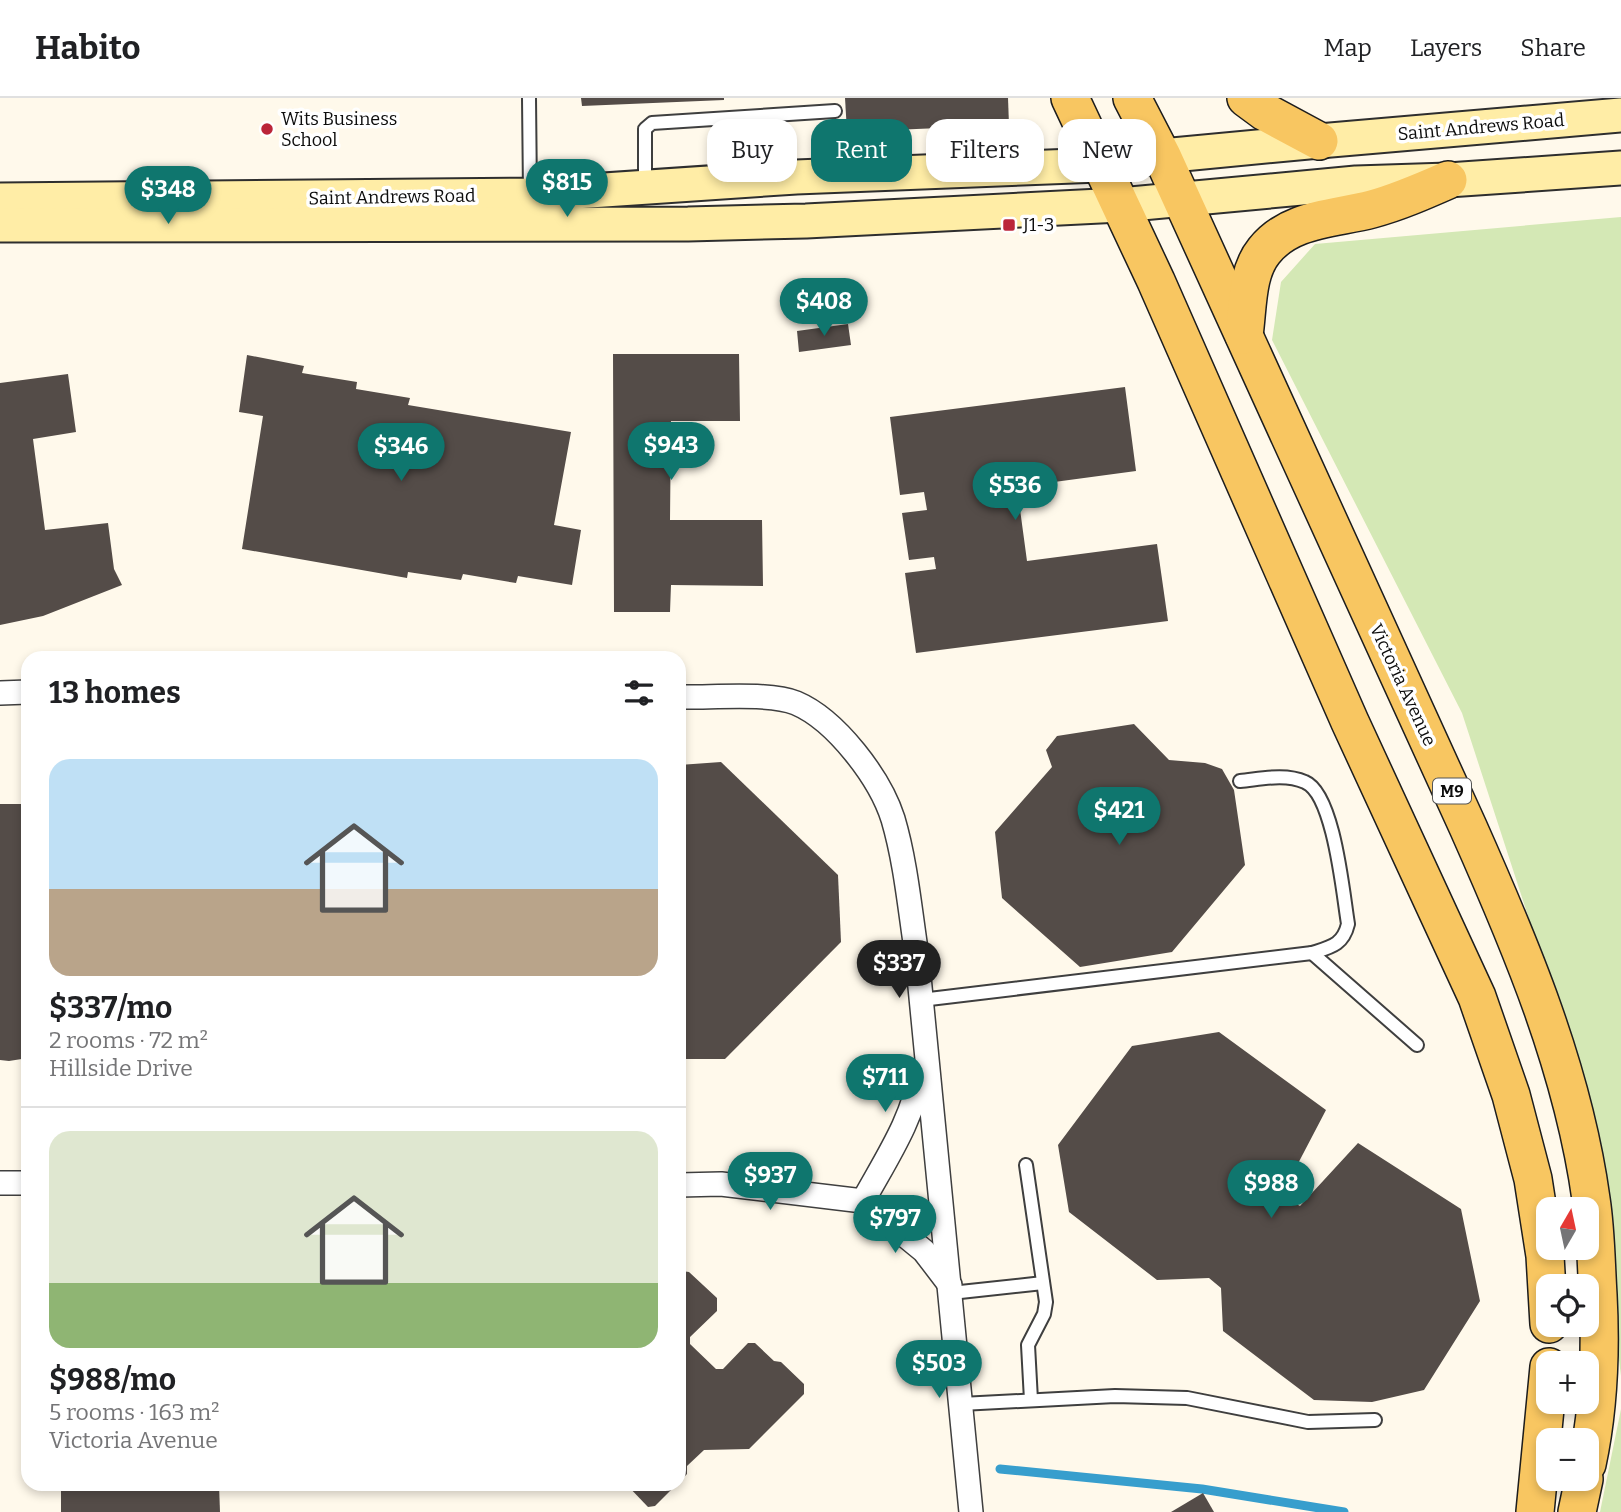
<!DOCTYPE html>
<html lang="en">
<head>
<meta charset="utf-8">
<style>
	body { margin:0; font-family:Bitter,serif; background:#f2f2f2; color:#202124; height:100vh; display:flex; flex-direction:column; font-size:26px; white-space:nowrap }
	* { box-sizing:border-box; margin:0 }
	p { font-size:23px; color:#757577 }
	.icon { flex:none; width:38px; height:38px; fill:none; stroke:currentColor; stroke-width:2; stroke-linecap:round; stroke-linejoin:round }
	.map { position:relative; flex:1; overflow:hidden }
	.sheet { position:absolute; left:21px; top:553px; width:665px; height:840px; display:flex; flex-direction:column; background:#fff; border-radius:21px; box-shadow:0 4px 10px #0003 }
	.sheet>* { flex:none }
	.top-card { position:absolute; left:707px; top:21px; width:665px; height:63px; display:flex; gap:14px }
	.needle { width:46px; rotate:9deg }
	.tools { position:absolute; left:1536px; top:1099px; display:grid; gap:14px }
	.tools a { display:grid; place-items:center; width:63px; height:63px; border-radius:14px; background:#fff; box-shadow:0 4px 10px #0003; font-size:35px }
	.price { position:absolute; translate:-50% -60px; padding:0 16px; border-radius:24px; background:#0f766e; color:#fff; font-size:23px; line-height:46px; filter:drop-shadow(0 2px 4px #0008) }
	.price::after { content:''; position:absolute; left:50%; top:42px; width:21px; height:16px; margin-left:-10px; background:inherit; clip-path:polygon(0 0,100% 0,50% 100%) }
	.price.active { background:#222; color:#fff }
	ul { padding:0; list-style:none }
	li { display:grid; align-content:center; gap:14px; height:371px; padding:0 28px }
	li+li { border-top:2px solid #e0e0e0 }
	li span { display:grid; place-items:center; height:217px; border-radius:21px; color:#555 }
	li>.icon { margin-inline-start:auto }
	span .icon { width:126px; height:126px; fill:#fffc; stroke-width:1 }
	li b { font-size:30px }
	h2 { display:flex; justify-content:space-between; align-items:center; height:84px; padding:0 28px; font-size:30px }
	.chip { padding:0 24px; border-radius:21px; background:#fff; box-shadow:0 4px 10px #0003; font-size:24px; line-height:63px }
	.chip.active { background:#0f766e; color:#fff }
	header { display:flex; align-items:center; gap:42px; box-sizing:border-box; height:98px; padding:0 35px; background:#fff; border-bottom:2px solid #e0e0e0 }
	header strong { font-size:33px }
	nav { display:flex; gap:38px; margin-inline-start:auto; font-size:24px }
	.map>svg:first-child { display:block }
	.green { fill:#d4e8b5 }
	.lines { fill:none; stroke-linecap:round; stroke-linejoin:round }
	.stream { stroke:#379ecd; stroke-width:9 }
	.building { fill:#544c48 }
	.service-casing { stroke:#3f3f3f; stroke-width:16 }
	.minor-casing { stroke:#3f3f3f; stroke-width:26 }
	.secondary-casing { stroke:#2e2e2e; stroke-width:37 }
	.primary-casing { stroke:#1d1d1d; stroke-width:40 }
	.service { stroke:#fff; stroke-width:12 }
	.minor { stroke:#fff; stroke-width:23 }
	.secondary { stroke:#ffeda6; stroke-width:33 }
	.primary { stroke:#f8c661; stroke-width:37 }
	.poi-dot { fill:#bb2539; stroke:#fff; stroke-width:2.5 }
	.labels { text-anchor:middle; stroke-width:7; stroke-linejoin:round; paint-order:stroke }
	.shield { fill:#fff; stroke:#555; stroke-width:2 }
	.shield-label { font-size:16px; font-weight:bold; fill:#0c0c0c }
	.poi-label { font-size:18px; fill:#0c0c0c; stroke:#fff; text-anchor:start }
	.street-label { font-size:18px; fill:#0c0c0c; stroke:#fff }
</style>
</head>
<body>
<header>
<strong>Habito</strong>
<nav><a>Map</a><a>Layers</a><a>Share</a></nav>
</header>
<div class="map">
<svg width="1621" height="1414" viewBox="0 0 1621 1414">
	<rect width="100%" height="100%" fill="#fff9eb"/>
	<g class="green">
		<path d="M1621,119v1159l-36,-285 -123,-378 -190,-373 9,-58 34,-38z"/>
		<path d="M1621,1311v103h-21z"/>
	</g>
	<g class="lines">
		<path class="stream" d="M1000,1371l202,20 142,23"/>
	</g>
	<g class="building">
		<path d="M581,0h143v2l-142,6z"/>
		<path d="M845,0h163l1,27 -162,7z"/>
		<path d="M848,226l3,21 -52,7 -2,-21z"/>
		<path d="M613,256h126l1,67h-69l-1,99h92l1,66 -92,-1 -1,27h-56z"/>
		<path d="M247,257l57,11 -2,7 55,9 -1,7 54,9 -2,7 163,27 -17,93 27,5 -9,55 -54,-9 -2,7 -53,-9 -2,6 -53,-8 -1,6 -165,-29 21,-133 -24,-4z"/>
		<path d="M68,276l8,58 -43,7 12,91 63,-7 6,46 8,16 -79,31 -43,9v-242z"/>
		<path d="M1125,289l11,84 -119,16 10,74 130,-17 11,77 -252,32 -11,-80 31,-4 -2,-12 -25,3 -7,-47 25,-3 -3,-18 -24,3 -10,-78z"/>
		<path d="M1134,626l35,36 36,3 17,6 12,21 11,75 -73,87 -92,15 -78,-69 -7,-66 57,-65 -6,-17 11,-14z"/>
		<path d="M721,664l117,113 3,67 -116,117h-46v-294z"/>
		<path d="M0,706h28v254l-19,3 -9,-1z"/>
		<path d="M1219,934l107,78 -45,86 19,10 58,-63 103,66 19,92 -56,89 -52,12 -58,-2 -91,-69 -2,-43 -12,-10 -52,2 -88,-68 -11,-67 74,-99z"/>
		<path d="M682,1173l7,1 28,26v13l-27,26v7l26,25h7l25,-26h7l19,18 7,1 23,22v10l-55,55 -45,1 -17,16v8l-8,8v-208z"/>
		<path d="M61,1386h158l1,28h-159z"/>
		<path d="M626,1386h51l-22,22 -7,1z"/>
		<path d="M1203,1395l11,19h-43z"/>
	</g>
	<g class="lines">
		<defs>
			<g id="service">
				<path d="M529,0l1,95"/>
				<path d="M645,88v-57l7,-6 183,-12"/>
				<path d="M1312,855l105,92"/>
				<path d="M921,902l391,-47c19,-6 31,-8 36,-29 -5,-30 -14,-130 -43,-142 -20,-9 -44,-3 -65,-1"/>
				<path d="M1026,1067l20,137 -2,12 -16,31 3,55"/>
				<path d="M951,1195l92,-10"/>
				<path d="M961,1306l154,-8 72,2 121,24 67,-2"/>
			</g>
			<g id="minor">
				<path d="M0,595l28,-1"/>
				<path d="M679,599c30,1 90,-5 117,6 40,17 84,75 97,116 13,44 17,92 24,137l54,556"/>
				<path d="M0,1085h28"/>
				<path d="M679,1087l42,-1 142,17 61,50 26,34"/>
				<path d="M863,1103c23,-42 51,-83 58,-131"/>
			</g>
			<g id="secondary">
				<path d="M0,102l530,-5 266,-18 304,-12 62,-9 157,-15 302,-26"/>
				<path d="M0,127l688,-1 118,-3 314,-16 236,-22 92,-3 173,-12"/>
			</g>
			<g id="primary">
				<path d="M1070,0l86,183 194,441 127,275 34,98 22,84 12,77 4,68"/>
				<path d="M1132,0l30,58 306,671c53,119 105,242 123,372 5,32 5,64 7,96 3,57 1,113 -11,169"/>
				<path d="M1246,0l19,14 54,29"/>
				<path d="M1244,237c4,-27 2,-62 20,-84 26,-33 70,-32 108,-42 26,-7 51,-18 76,-29"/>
				<path d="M1535,1414l14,-145"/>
				<path d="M1577,1414l7,-33"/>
			</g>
		</defs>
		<use href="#service" class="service-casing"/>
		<use href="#minor" class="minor-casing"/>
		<use href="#secondary" class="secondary-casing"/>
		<use href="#primary" class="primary-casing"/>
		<use href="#service" class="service"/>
		<use href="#minor" class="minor"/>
		<use href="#secondary" class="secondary"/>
		<use href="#primary" class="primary"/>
	</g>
	<g class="poi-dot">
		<circle cx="267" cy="31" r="7"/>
		<rect x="1002" y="120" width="14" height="14" rx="3.5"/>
	</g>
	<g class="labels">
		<rect class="shield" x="1433" y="680.5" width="38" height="25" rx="5"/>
		<g class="shield-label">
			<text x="1452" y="699">M9</text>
		</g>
		<g class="poi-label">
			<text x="281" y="27">Wits Business<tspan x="281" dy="21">School</tspan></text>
			<text x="1023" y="133">J1-3</text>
		</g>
		<g class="street-label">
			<text transform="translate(1481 29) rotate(-5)" y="6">Saint Andrews Road</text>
			<text transform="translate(392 99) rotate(-1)" y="6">Saint Andrews Road</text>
			<text transform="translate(1403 587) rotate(65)" y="6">Victoria Avenue</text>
		</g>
	</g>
</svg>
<div class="tools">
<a><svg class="needle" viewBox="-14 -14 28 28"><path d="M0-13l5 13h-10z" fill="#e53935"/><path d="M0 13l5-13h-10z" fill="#757577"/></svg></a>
<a><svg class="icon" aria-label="locate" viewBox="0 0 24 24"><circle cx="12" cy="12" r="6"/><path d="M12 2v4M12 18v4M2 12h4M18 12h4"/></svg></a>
<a>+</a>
<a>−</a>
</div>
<b class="price" style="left:567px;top:121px">$815</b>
<b class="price" style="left:168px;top:128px">$348</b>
<b class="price" style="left:824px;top:240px">$408</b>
<b class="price" style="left:671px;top:384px">$943</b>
<b class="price" style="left:401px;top:385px">$346</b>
<b class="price" style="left:1015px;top:424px">$536</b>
<b class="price" style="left:1119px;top:749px">$421</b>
<b class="price active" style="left:899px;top:902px">$337</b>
<b class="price" style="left:885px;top:1016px">$711</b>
<b class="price" style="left:770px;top:1114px">$937</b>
<b class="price" style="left:1271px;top:1122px">$988</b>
<b class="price" style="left:895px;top:1157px">$797</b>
<b class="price" style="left:939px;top:1302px">$503</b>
<div class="top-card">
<a class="chip">Buy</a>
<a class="chip active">Rent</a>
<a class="chip">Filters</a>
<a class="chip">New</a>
</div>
<section class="sheet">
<h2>13 homes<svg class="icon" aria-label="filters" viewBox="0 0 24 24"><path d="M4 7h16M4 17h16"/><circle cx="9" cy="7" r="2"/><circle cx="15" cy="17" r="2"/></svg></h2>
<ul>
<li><span style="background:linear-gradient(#bfe0f5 60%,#b9a48a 0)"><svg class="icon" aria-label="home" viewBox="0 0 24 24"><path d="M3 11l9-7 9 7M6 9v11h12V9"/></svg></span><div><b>$337/mo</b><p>2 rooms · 72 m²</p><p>Hillside Drive</p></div></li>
<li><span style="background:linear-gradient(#dfe7d0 70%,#8fb573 0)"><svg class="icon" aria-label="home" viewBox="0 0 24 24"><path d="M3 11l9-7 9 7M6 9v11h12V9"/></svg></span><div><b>$988/mo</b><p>5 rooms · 163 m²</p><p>Victoria Avenue</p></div></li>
</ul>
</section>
</div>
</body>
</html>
